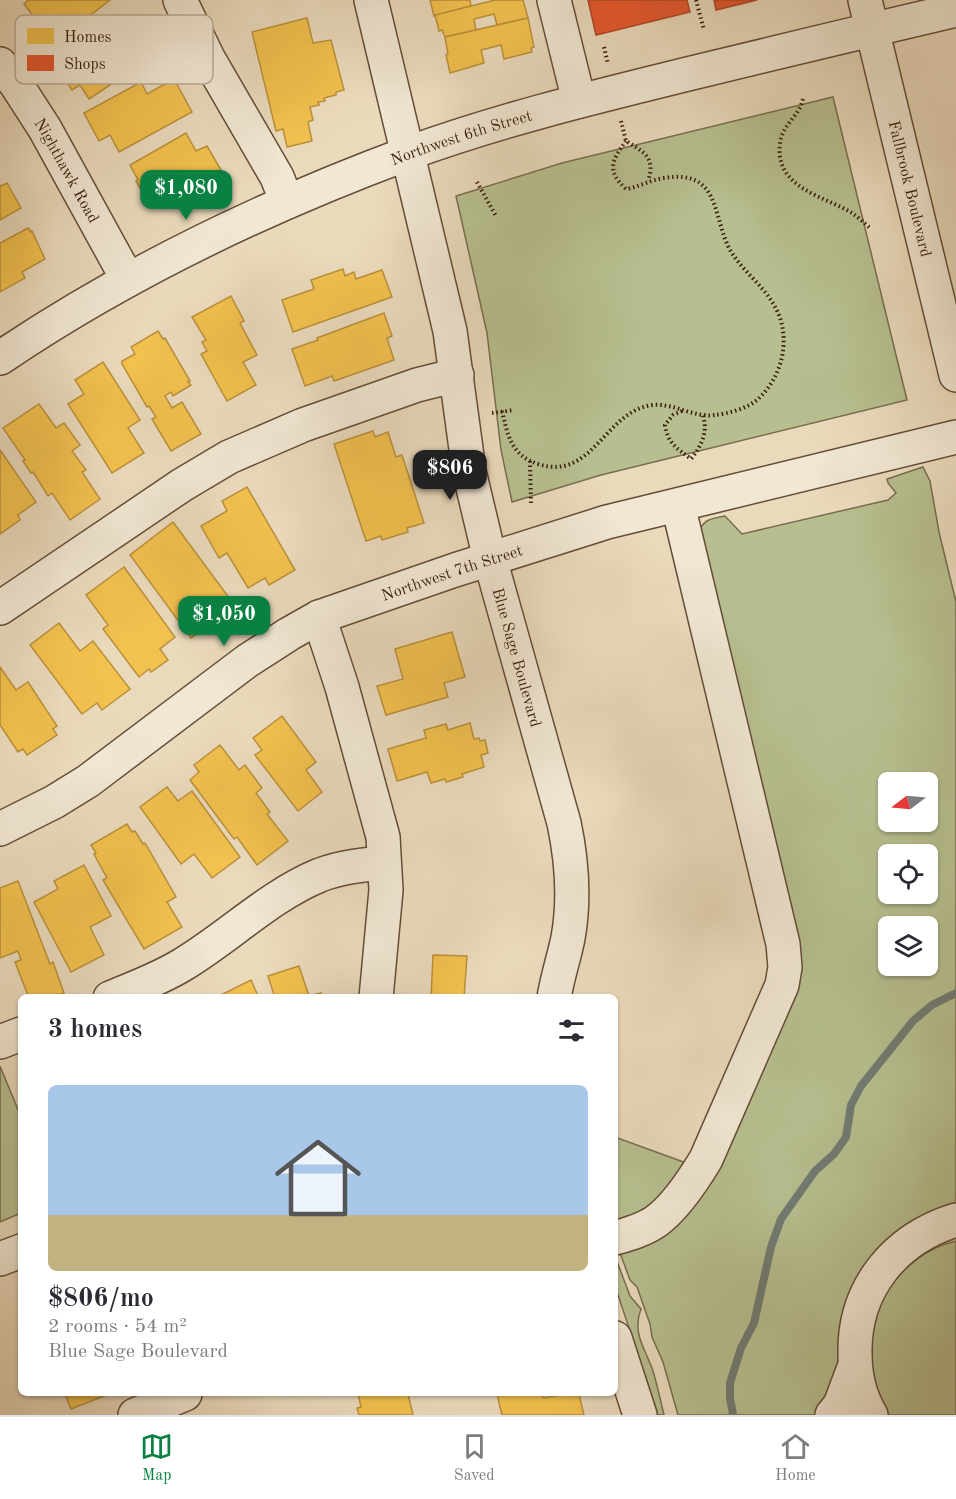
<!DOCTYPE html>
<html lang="en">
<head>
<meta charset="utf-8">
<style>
	body { margin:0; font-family:"Old Standard TT",serif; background:#f7f7f7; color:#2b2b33; height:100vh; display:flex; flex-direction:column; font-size:22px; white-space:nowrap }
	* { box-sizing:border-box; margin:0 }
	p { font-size:20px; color:#7c7c81 }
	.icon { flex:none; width:33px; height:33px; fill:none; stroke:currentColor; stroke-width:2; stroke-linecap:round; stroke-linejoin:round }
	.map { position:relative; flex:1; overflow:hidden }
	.drawer { position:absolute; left:18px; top:994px; width:600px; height:402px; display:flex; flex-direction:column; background:#fff; border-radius:9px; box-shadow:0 2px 4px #0004 }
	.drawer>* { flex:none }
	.needle { width:39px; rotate:254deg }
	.fabs { position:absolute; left:878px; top:772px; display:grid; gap:12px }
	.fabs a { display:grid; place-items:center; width:60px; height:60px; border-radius:9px; background:#fff; box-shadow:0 2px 4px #0004; font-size:30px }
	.price { position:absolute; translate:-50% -51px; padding:0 14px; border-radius:12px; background:#0b8043; color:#fff; font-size:20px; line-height:39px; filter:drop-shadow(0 2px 3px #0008) }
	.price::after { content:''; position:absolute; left:50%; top:36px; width:18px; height:14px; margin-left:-9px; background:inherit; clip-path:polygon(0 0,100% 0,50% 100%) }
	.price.active { background:#222; color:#fff }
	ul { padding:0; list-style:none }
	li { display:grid; align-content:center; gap:12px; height:318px; padding:0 30px }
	li span { display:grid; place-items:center; height:186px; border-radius:9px; color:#555 }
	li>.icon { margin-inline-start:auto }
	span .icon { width:108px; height:108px; fill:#fffc; stroke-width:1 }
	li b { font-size:26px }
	h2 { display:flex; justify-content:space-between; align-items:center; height:72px; padding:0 30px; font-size:26px }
	.dock { display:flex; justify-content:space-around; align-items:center; height:84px; border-top:2px solid #e1e1e2; background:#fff; font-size:16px; color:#7c7c81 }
	.dock a { display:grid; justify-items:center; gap:3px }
	.dock .active { color:#0b8043 }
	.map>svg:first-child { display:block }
	.green { fill:#b7bf90; stroke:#786e4e; stroke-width:1.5; fill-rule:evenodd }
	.homes { fill:#f2c14e; stroke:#ba903a; stroke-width:1.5 }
	.shops { fill:#e4572e; stroke:#b04624; stroke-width:1.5 }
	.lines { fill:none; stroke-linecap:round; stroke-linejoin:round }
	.stream { stroke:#727c73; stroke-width:8 }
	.minor-casing { stroke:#644d38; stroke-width:36 }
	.path { stroke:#381e0c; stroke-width:4; stroke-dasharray:1.5 3; stroke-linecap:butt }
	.minor { stroke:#f1e7d3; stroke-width:33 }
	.labels { text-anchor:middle; stroke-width:6; stroke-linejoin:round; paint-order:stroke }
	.street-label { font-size:16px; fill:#381e0c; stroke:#f1e7d3 }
	.key { fill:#f1e7d3; stroke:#baab97; stroke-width:1.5 }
	.key-label { font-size:16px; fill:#381e0c }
</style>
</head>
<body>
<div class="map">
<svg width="956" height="1415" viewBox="0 0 956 1415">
	<rect width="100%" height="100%" fill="#eadabc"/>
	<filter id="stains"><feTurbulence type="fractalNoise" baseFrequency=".00333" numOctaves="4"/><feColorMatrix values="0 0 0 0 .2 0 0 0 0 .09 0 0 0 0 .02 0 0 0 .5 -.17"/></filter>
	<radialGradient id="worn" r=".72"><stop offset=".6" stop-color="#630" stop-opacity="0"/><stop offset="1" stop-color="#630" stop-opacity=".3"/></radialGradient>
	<g class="green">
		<path d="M833,97l74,303 -306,75 -89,27 -11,-52 -14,-117 -31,-137 106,-33z"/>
		<path d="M923,467l7,14 9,51 17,70v609l-39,12 -78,146 -20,42 -5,4h-136l-15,-53 -11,-25 -2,-13 -13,-37 -7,-7 -11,-30 -4,-25v-88l74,27 79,-180 2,-40 -75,-409c10,-15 12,-16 30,-19l17,18 146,-34 8,-7 -8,-10 -1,-4zM888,783h39v39h-39zM888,855h39v39h-39zM888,927h39v39h-39z"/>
		<path d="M0,1066l21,51v96l-21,9z"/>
		<path d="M956,1241v174h-73c-4,-11 -11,-23 -13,-35 -12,-60 26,-125 86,-139z"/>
		<path d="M615,1256l15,40 11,13c-9,23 3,38 11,59 5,15 8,31 12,47h-6l-43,-129z"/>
	</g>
	<g class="homes">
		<path d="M28,0h82l-49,38 -4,-5 -6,6 -27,-35z"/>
		<path d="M430,0h40l1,6 -37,10z"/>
		<path d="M495,0h28l5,18 -31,7 -3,-11 -20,5 2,11 -31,7 -3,-7 -3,1 -4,-16z"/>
		<path d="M307,18l6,25 18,-3 13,50 -8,2v3l-12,3 1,3 -7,1 1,3 -9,2 3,13 -5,2 4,19 -25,6 -4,-18 -7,2 -24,-99z"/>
		<path d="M528,18l6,29 -3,1 1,4 -28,7 -3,-14 -20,5 3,13 -34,10 -4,-18 2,-1 -3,-17z"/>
		<path d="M141,23l19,29 -71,47 -9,-14 -8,5 -20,-29 52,-34 9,15z"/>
		<path d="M174,79l18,33 -73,40 -9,-17 -11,6 -15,-28 57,-31 6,12z"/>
		<path d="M186,133l10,18 11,-5 14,24 -41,24 -7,-12 -27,16 -10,-17 2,-1 -8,-15z"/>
		<path d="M7,183l14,25 -21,12v-35l1,1z"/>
		<path d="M28,228l3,4 1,-1 13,28 -23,13 3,6 -25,14v-49z"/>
		<path d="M343,269l2,7 9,-4 2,7 26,-9 10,27 -99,35 -11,-32 32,-11 -3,-9z"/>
		<path d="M231,296l13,25 -4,2 17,32 -14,7 13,23 -29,16 -26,-47 6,-3 -5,-9 4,-2 -14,-23z"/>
		<path d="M384,313l8,23 -5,2 7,22 -60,21 -2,-5 -27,10 -13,-37 26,-9 -1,-2z"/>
		<path d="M158,331l5,8 2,-1 25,43 -2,1 3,3 -18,11 -2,-4 -6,4 7,12 10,-6 19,32 -30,17 -19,-32 4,-2 -7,-11 -2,1 -25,-43v-3l13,-7 -4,-7z"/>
		<path d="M103,362l37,58 -12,8 16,25 -32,20 -44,-69 16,-10 -9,-14z"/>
		<path d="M39,404l17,24 8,-5 16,22 -8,6 14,19 -4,2 18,27 -30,21 -18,-27 -4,3 -15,-24 -2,1 -8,-12 2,-1 -22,-32z"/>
		<path d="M373,431l2,6 13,-5 8,25 6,-2 22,68 -17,5 1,4 -26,8 -1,-4 -15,5 -32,-97z"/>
		<path d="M0,450l36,52 -18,13 2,5 -20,14z"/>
		<path d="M247,487l48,83 -26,15 -4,-7 -17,10 -21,-35 -8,5 -18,-32 26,-15 -5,-10z"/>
		<path d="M173,522l60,81 -12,9 2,3 -32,23 -61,-83z"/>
		<path d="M124,567l51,70 -15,12 8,11 -17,12 -2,-3 -10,8 -36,-48 5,-4 -22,-30z"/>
		<path d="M59,623l21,28 13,-10 37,48 -28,21 -5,-7 -15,11 -52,-69z"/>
		<path d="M452,632l13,45 -21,6 4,14 -62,18 -9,-29 26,-7 -8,-30z"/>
		<path d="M0,667l16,23 12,-8 29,44 -4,3 4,6 -30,20 -4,-6 -5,3 -18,-27z"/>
		<path d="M282,716l34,46 -10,8 16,22 -24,19 -43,-56 7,-5 -9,-12z"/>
		<path d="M470,723l4,16 5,-1 1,3 5,-1 3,13 -7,2 3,12 -22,7 1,3 -17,5 -1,-3 -14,4 -4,-11 -30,9 -9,-32 38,-11 -2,-8 22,-6 2,6z"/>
		<path d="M220,745l19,25 6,-5 17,23 -6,5 14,19 -3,2 21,27 -31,24 -20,-28 -3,2 -44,-59 9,-8 -5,-7z"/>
		<path d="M167,787l11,14 14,-10 48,66 -28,21 -18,-24 -13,10 -41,-57z"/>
		<path d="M127,824l5,8 3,-1 8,13 2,-1 31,54 -9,5 15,25 -38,22 -41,-69 4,-2 -13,-24 2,-1 -5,-8z"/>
		<path d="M84,865l27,51 -21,11 14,28 -33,17 -37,-70 24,-13 -4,-8z"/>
		<path d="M18,881l32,83 3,-2 11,31 -13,5h-22l-14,-36 6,-2 -3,-9 -18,7v-70z"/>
		<path d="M433,955l34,1 -3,42h-33z"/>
		<path d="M299,966l10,30 12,-3 1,5h-47l-7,-22z"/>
		<path d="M251,980l8,18h-44z"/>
		<path d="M65,1394h44l-38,15z"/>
		<path d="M358,1394h50l5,21h-54l-2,-7 4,-1z"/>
		<path d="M497,1394h45l1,4 23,-4h13l5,21h-82z"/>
	</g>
	<g class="shops">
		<path d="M588,0h99l3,12 -94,23z"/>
		<path d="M714,0h43l-41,10z"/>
	</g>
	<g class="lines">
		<path class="stream" d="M733,1414l-3,-16v-15l11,-35 13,-25 17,-76 10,-28 34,-48 19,-17 12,-17 5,-32 10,-19 52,-65 19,-16 24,-12"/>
		<defs>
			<g id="minor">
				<path d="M180,0l28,58 69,119 10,25"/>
				<path id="s1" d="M371,0l79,331 19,140 21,88 74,264c8,38 11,76 4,115 -4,20 -11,40 -14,60"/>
				<path d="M554,0l25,101"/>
				<path id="s2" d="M865,0l91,375"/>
				<path id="s3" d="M0,64l16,20 29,45 83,151"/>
				<path id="s4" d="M0,358c126,-85 266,-152 409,-205 93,-34 190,-57 287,-81 87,-21 173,-42 260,-62"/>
				<path d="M0,608l182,-123 47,-28 74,-32 114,-40 40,-10"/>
				<path d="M319,617l23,70 41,150 3,53 -10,108"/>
				<path id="s5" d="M0,829l54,-27 34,-21 159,-120 42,-27 30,-17 136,-47 152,-48 349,-85"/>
				<path d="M110,998c24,-10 49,-19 72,-33 47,-28 87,-69 138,-90 21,-8 42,-10 63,-12"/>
				<path d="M0,1042l21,-8"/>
				<path d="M615,1238c14,-4 28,-8 40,-16 20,-14 39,-43 51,-63l76,-174 3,-18 -2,-23 -105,-439"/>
				<path d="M0,1259l21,-8"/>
				<path d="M615,1338l25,77"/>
				<path d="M135,1415l50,-21"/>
				<path d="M832,1415l8,-10 15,-40"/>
				<path d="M871,1415c-11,-18 -16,-41 -16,-62 -1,-65 40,-114 101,-133"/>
			</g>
		</defs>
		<use href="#minor" class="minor-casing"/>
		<g class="path">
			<path d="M696,0l8,30"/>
			<path d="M604,47l4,17"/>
			<path d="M803,99c-4,18 -20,24 -23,44 -6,45 44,53 72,70 6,4 12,10 18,15"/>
			<path d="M621,121l5,20c18,11 30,17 22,40"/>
			<path d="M477,182l19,34"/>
			<path d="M502,411c6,25 9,44 36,53 55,18 67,-54 115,-59 21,-2 41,13 62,10 12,-1 33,-7 42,-15 27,-24 35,-65 17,-95 -12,-21 -33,-35 -45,-57 -17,-34 -9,-79 -65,-70 -14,2 -25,9 -38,11 -20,-18 -14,-29 0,-48"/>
			<path d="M682,411l-9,4 -8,10c3,19 12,23 26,34 11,-14 17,-27 12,-44"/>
			<path d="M492,413l22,-3"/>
			<path d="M530,461l1,44"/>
		</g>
		<use href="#minor" class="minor"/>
	</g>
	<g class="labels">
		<g class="street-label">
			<text dy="6" stroke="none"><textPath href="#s4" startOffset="513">Northwest 6th Street</textPath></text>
			<text dy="6" stroke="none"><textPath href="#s3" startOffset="126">Nighthawk Road</textPath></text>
			<text dy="6" stroke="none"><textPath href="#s2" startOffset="194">Fallbrook Boulevard</textPath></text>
			<text dy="6" stroke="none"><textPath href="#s5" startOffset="524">Northwest 7th Street</textPath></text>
			<text dy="6" stroke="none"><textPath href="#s1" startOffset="674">Blue Sage Boulevard</textPath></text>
		</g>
	</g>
	<rect x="15" y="15" width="198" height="69" rx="9" class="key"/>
	<rect x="27" y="28" width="27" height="16" fill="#f2c14e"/>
	<rect x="27" y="55" width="27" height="16" fill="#e4572e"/>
	<g class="key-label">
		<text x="64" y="42">Homes</text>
		<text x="64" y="69">Shops</text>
	</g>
	<rect width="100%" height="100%" filter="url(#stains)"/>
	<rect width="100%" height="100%" fill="url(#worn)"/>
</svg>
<div class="fabs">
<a><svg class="needle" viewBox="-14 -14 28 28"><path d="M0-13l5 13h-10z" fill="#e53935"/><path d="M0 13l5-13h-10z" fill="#7c7c81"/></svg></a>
<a><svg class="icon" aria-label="locate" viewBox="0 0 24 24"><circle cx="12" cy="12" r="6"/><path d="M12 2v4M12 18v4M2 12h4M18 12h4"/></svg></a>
<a><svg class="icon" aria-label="layers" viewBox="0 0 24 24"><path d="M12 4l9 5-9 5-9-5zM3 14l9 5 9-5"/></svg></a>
</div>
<b class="price" style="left:186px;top:221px">$1,080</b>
<b class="price active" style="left:450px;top:501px">$806</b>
<b class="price" style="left:224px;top:647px">$1,050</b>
<section class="drawer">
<h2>3 homes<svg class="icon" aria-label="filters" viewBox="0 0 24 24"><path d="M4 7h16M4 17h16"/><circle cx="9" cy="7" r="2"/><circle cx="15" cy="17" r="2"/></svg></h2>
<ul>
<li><span style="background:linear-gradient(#a9c7e8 70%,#c2b280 0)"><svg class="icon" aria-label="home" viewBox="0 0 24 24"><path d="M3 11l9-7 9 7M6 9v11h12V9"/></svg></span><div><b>$806/mo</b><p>2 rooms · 54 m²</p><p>Blue Sage Boulevard</p></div></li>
</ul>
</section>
</div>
<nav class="dock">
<a class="active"><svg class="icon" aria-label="map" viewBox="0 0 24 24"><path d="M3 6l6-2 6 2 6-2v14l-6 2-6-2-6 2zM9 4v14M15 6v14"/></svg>Map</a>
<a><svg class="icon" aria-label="saved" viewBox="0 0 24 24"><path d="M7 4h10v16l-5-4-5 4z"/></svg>Saved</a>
<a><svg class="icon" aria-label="home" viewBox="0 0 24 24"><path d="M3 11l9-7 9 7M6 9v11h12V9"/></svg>Home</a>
</nav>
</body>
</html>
